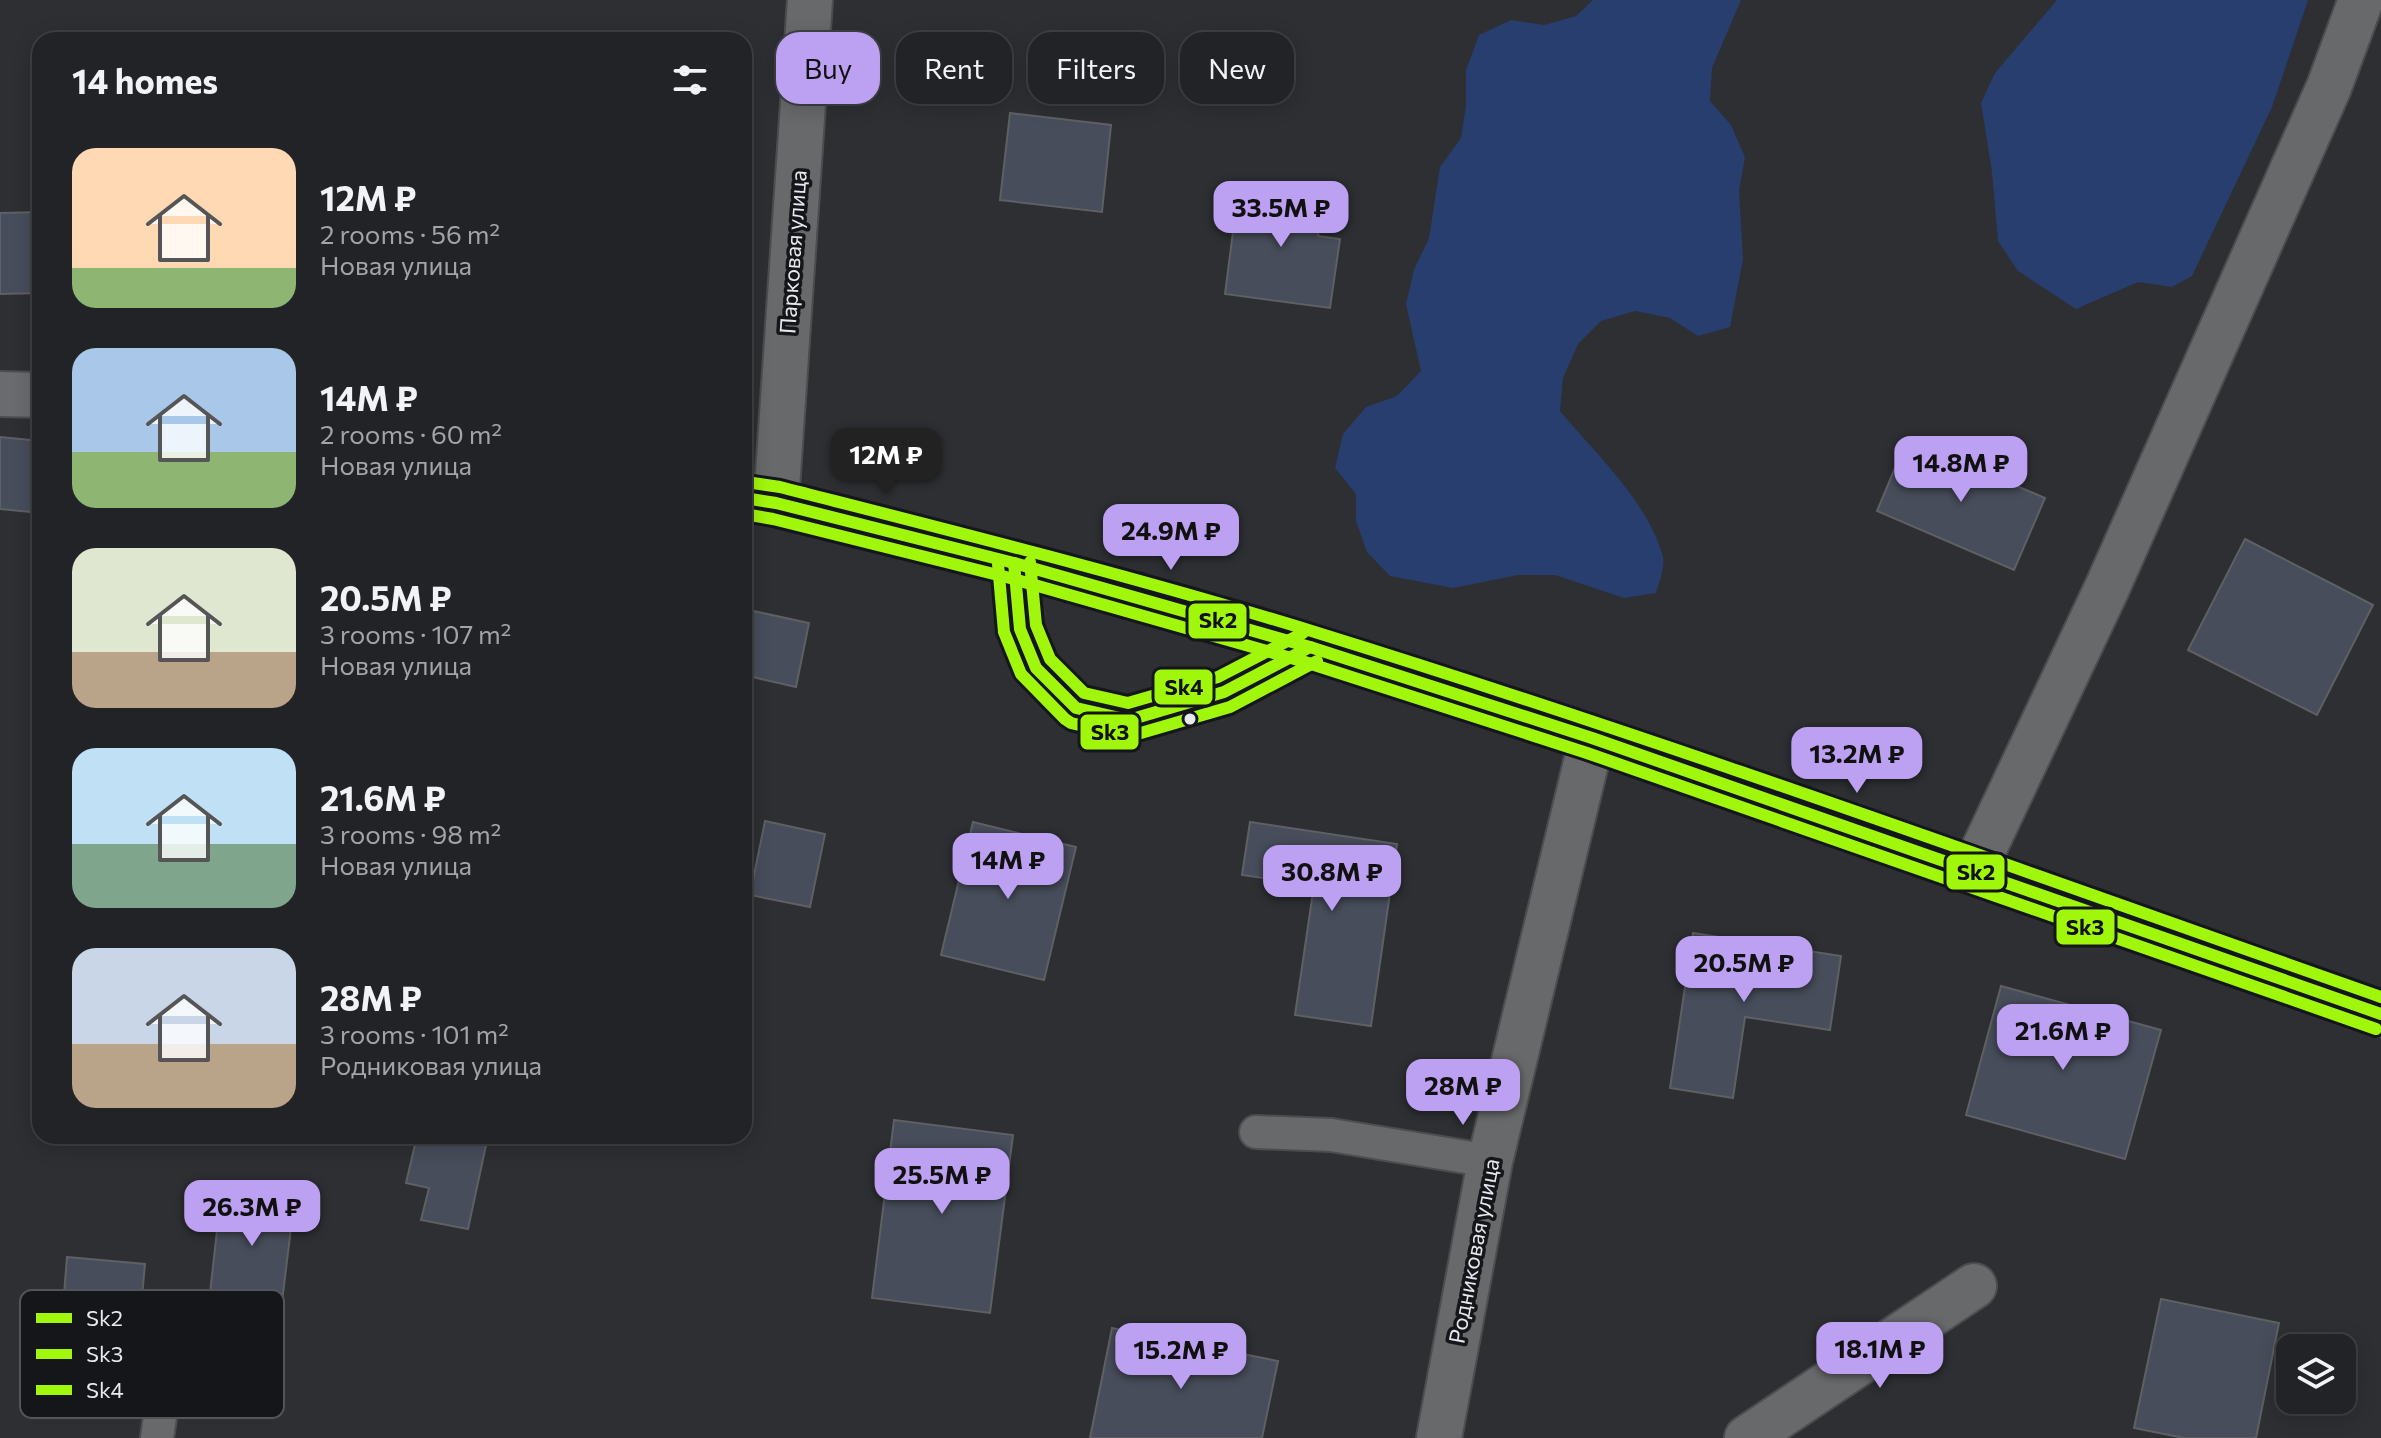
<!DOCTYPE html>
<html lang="en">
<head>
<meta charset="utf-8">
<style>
	body { margin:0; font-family:Commissioner,sans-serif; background:#2a2b2e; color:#f1f3f6; height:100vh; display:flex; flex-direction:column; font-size:30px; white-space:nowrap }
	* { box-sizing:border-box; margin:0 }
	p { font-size:26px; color:#a2a4a7 }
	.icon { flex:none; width:44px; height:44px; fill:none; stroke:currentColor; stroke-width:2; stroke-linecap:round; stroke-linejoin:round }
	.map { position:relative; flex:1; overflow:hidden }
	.side { position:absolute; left:32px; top:32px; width:720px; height:1112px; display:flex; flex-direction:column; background:#222326; border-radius:24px; box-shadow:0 4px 20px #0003,0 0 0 2px #3f4043 }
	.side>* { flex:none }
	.top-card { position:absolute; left:776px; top:32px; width:760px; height:72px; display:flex; gap:16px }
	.buttons { position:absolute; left:2276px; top:1334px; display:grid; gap:16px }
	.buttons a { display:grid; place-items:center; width:80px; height:80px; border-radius:16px; background:#222326; box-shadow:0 4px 20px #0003,0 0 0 2px #3f4043; font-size:40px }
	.price { position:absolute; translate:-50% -68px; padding:0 18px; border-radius:16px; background:#bca0f2; color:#111; font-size:26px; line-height:52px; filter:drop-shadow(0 2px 4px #0008) }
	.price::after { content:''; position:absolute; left:50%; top:48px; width:24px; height:18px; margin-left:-12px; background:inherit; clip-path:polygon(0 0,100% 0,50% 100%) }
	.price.active { background:#222; color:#fff }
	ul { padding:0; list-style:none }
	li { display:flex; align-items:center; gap:24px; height:200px; padding:0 40px }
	li span { display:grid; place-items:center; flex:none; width:224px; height:160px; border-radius:24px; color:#555 }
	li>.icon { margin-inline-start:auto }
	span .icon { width:96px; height:96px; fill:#fffc; stroke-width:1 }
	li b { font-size:34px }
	h2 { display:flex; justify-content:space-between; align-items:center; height:96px; padding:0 40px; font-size:34px }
	.chip { padding:0 28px; border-radius:24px; background:#222326; box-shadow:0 4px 20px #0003,0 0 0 2px #3f4043; font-size:28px; line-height:72px }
	.chip.active { background:#bca0f2; color:#111 }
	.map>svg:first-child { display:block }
	.green { fill:#273e6f }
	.building { fill:#474d5a; stroke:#5e6064; stroke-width:2 }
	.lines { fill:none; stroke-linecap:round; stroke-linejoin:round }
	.lane-casing { stroke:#4b4d4f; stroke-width:36 }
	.street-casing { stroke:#4b4d4f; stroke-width:48 }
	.secondary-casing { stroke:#4b4d4f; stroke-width:48 }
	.lane { stroke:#68696a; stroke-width:32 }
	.street { stroke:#68696a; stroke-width:44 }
	.secondary { stroke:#696b6e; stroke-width:44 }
	.bus-1-casing { stroke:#141619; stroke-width:18 }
	.bus-2-casing { stroke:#141619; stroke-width:18 }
	.bus-3-casing { stroke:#141619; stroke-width:18 }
	.bus-1 { stroke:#a1f70c; stroke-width:12 }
	.bus-2 { stroke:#a1f70c; stroke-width:12 }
	.bus-3 { stroke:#a1f70c; stroke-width:12 }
	.bus-dot { fill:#e6e9ee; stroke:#141619; stroke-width:3 }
	.labels { text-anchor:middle; stroke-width:7; stroke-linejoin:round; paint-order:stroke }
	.street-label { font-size:22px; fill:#e6e9ee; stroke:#141619 }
	.key { fill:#141619; stroke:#535559; stroke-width:2 }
	.key-label { font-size:22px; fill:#e6e9ee }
	.line-badge { stroke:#141619; stroke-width:3 }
	.pale-badge-label { font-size:22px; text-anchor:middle; font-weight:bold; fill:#111 }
</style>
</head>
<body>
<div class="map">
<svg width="2381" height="1438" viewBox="0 0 2381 1438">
	<rect width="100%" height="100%" fill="#2d2f32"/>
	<g class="green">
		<path d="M1593,0h148l-29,68 -2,33 21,24 14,32 -6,34 4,68 -13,68 -32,9 -28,-18 -35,-7 -34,10 -23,23 -15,34 -3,33c35,42 89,92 103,146 2,10 -4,26 -7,36l-32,5 -69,-23h-37l-65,13 -63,-12 -23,-24 -11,-31v-27l-21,-26 8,-34 23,-27 31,-11 24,-25 -15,-67 8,-34 15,-32 11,-71 21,-29 5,-33v-35l13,-35 32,-15 33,5 32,-9z"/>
		<path d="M2057,0h251l-36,107 -80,169 -20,11 -34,-5 -62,27 -58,-38 -20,-30 -6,-69 -11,-69 14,-30z"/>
	</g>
	<g class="building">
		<path d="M1010,113l101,12 -9,87 -102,-12z"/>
		<path d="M1239,185l85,12 -6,39 22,3 -10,69 -105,-14z"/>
		<path d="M40,212v81l-40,1v-81z"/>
		<path d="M0,437l40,4v72l-40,-4z"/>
		<path d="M1907,439l138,59 -31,72 -137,-59z"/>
		<path d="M2245,539l128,66 -56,110 -129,-65z"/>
		<path d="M744,609l65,14 -13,64 -52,-12z"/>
		<path d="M765,821l60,13 -15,73 -60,-12z"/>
		<path d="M973,822l103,25 -32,133 -103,-25z"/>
		<path d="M1250,822l147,22 -26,182 -76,-11 19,-130 -72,-10z"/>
		<path d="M1693,933l148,23 -11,74 -85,-13 -12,81 -63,-10z"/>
		<path d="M2001,986l160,44 -36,129 -159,-44z"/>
		<path d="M894,1120l119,15 -23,178 -118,-15z"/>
		<path d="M417,1136h71l-20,93 -47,-9 8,-32 -23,-5z"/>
		<path d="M221,1195l73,8 -12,99 -72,-9z"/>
		<path d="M67,1257l78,7 -9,99 -77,-7z"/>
		<path d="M2161,1299l118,24 -23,115h-72l-50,-10z"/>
		<path d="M1112,1328l166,33 -16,77h-172z"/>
	</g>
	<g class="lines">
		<defs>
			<g id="lane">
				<path d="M1014,563l6,66 16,39 40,40 53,12 95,-28 86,-45"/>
				<path d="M1256,1132l75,3 159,26"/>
				<path d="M157,1438l5,-35"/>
			</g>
			<g id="street">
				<path d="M776,503l34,-503"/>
				<path d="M1973,872l134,-284 222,-501 32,-87"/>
				<path d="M1439,1438l51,-277 102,-423"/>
				<path d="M1747,1438l227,-152"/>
			</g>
			<g id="secondary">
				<path d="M0,394l40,1"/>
				<path d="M744,498l32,5 238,60 296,84 282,91 789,276"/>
			</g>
		</defs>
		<use href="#lane" class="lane-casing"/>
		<use href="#street" class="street-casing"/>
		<use href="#secondary" class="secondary-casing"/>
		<use href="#lane" class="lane"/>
		<use href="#street" class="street"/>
		<use href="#secondary" class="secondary"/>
		<defs>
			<g id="bus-1">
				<path d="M744,498l32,5 238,60 296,84 282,91 789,276"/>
				<path d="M1014,563l6,66 16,39 40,40 53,12 95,-28 86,-45"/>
			</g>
			<g id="bus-2">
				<path d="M744,514l29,5 237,59 295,84 282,91 789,276"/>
				<path d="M998,564l6,68 17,42 44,45 6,4 54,13 9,-1 96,-28 87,-46"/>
			</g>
			<g id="bus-3">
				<path d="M746,482l34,5c180,46 361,91 538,146 358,111 710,240 1063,364"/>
				<path d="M1030,562l6,63 14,34 34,34 44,10 90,-26 85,-44"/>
			</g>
		</defs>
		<use href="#bus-1" class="bus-1-casing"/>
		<use href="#bus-2" class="bus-2-casing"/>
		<use href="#bus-3" class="bus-3-casing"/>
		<use href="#bus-1" class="bus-1"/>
		<use href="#bus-2" class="bus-2"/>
		<use href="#bus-3" class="bus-3"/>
	</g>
	<circle class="bus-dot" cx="1190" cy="719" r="7"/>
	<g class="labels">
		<g class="street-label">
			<text transform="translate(793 252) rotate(-86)" y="8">Парковая улица</text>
			<text transform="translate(1474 1251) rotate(-79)" y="8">Родниковая улица</text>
		</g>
	</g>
	<rect x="20" y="1290" width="264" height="128" rx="12" class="key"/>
	<rect x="36" y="1313" width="36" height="10" fill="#a1f70c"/>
	<rect x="36" y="1349" width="36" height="10" fill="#a1f70c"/>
	<rect x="36" y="1385" width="36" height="10" fill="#a1f70c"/>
	<g class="key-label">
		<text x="86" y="1326">Sk2</text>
		<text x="86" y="1362">Sk3</text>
		<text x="86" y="1398">Sk4</text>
	</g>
	<g class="line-badge">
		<rect x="1187" y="602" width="61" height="38" rx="8" fill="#a1f70c"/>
		<rect x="1153" y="668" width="61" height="38" rx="8" fill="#a1f70c"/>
		<rect x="1079" y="713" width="61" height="38" rx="8" fill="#a1f70c"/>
		<rect x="1945" y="853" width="61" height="38" rx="8" fill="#a1f70c"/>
		<rect x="2055" y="908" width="61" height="38" rx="8" fill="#a1f70c"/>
	</g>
	<g class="pale-badge-label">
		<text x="1218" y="628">Sk2</text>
		<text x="1184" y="695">Sk4</text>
		<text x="1110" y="740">Sk3</text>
		<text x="1976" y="880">Sk2</text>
		<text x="2085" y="935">Sk3</text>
	</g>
</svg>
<div class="buttons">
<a><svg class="icon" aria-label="layers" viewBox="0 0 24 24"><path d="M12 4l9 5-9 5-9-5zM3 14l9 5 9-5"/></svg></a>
</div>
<b class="price" style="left:1281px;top:249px">33.5M ₽</b>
<b class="price active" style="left:886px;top:496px">12M ₽</b>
<b class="price" style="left:1961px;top:504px">14.8M ₽</b>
<b class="price" style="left:1171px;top:572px">24.9M ₽</b>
<b class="price" style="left:1857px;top:795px">13.2M ₽</b>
<b class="price" style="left:1008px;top:901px">14M ₽</b>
<b class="price" style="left:1332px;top:913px">30.8M ₽</b>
<b class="price" style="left:1744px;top:1004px">20.5M ₽</b>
<b class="price" style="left:2063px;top:1072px">21.6M ₽</b>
<b class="price" style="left:1463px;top:1127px">28M ₽</b>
<b class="price" style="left:942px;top:1216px">25.5M ₽</b>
<b class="price" style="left:252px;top:1248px">26.3M ₽</b>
<b class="price" style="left:1880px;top:1390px">18.1M ₽</b>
<b class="price" style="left:1181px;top:1391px">15.2M ₽</b>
<div class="top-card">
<a class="chip active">Buy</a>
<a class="chip">Rent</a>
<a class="chip">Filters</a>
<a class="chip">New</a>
</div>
<section class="side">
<h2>14 homes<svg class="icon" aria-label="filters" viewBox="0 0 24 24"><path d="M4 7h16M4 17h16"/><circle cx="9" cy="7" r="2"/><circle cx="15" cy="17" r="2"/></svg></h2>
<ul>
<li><span style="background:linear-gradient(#ffd9b3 75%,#8fb573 0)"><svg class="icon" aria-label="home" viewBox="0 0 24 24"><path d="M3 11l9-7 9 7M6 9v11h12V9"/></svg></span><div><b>12M ₽</b><p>2 rooms · 56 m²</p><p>Новая улица</p></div></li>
<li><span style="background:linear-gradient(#a9c7e8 65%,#8fb573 0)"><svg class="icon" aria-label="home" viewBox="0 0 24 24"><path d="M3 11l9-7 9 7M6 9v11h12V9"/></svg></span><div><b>14M ₽</b><p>2 rooms · 60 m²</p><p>Новая улица</p></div></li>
<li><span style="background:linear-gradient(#dfe7d0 65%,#b9a48a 0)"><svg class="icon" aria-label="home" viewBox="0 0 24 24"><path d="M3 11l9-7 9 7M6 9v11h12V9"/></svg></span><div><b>20.5M ₽</b><p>3 rooms · 107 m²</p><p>Новая улица</p></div></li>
<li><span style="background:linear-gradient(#bfe0f5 60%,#7fa58c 0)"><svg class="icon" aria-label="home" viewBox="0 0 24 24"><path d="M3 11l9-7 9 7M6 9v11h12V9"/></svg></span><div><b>21.6M ₽</b><p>3 rooms · 98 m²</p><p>Новая улица</p></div></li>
<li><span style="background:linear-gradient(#c9d6e8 60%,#b9a48a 0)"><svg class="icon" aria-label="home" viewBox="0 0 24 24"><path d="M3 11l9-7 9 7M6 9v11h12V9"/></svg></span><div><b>28M ₽</b><p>3 rooms · 101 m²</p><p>Родниковая улица</p></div></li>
</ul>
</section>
</div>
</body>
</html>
